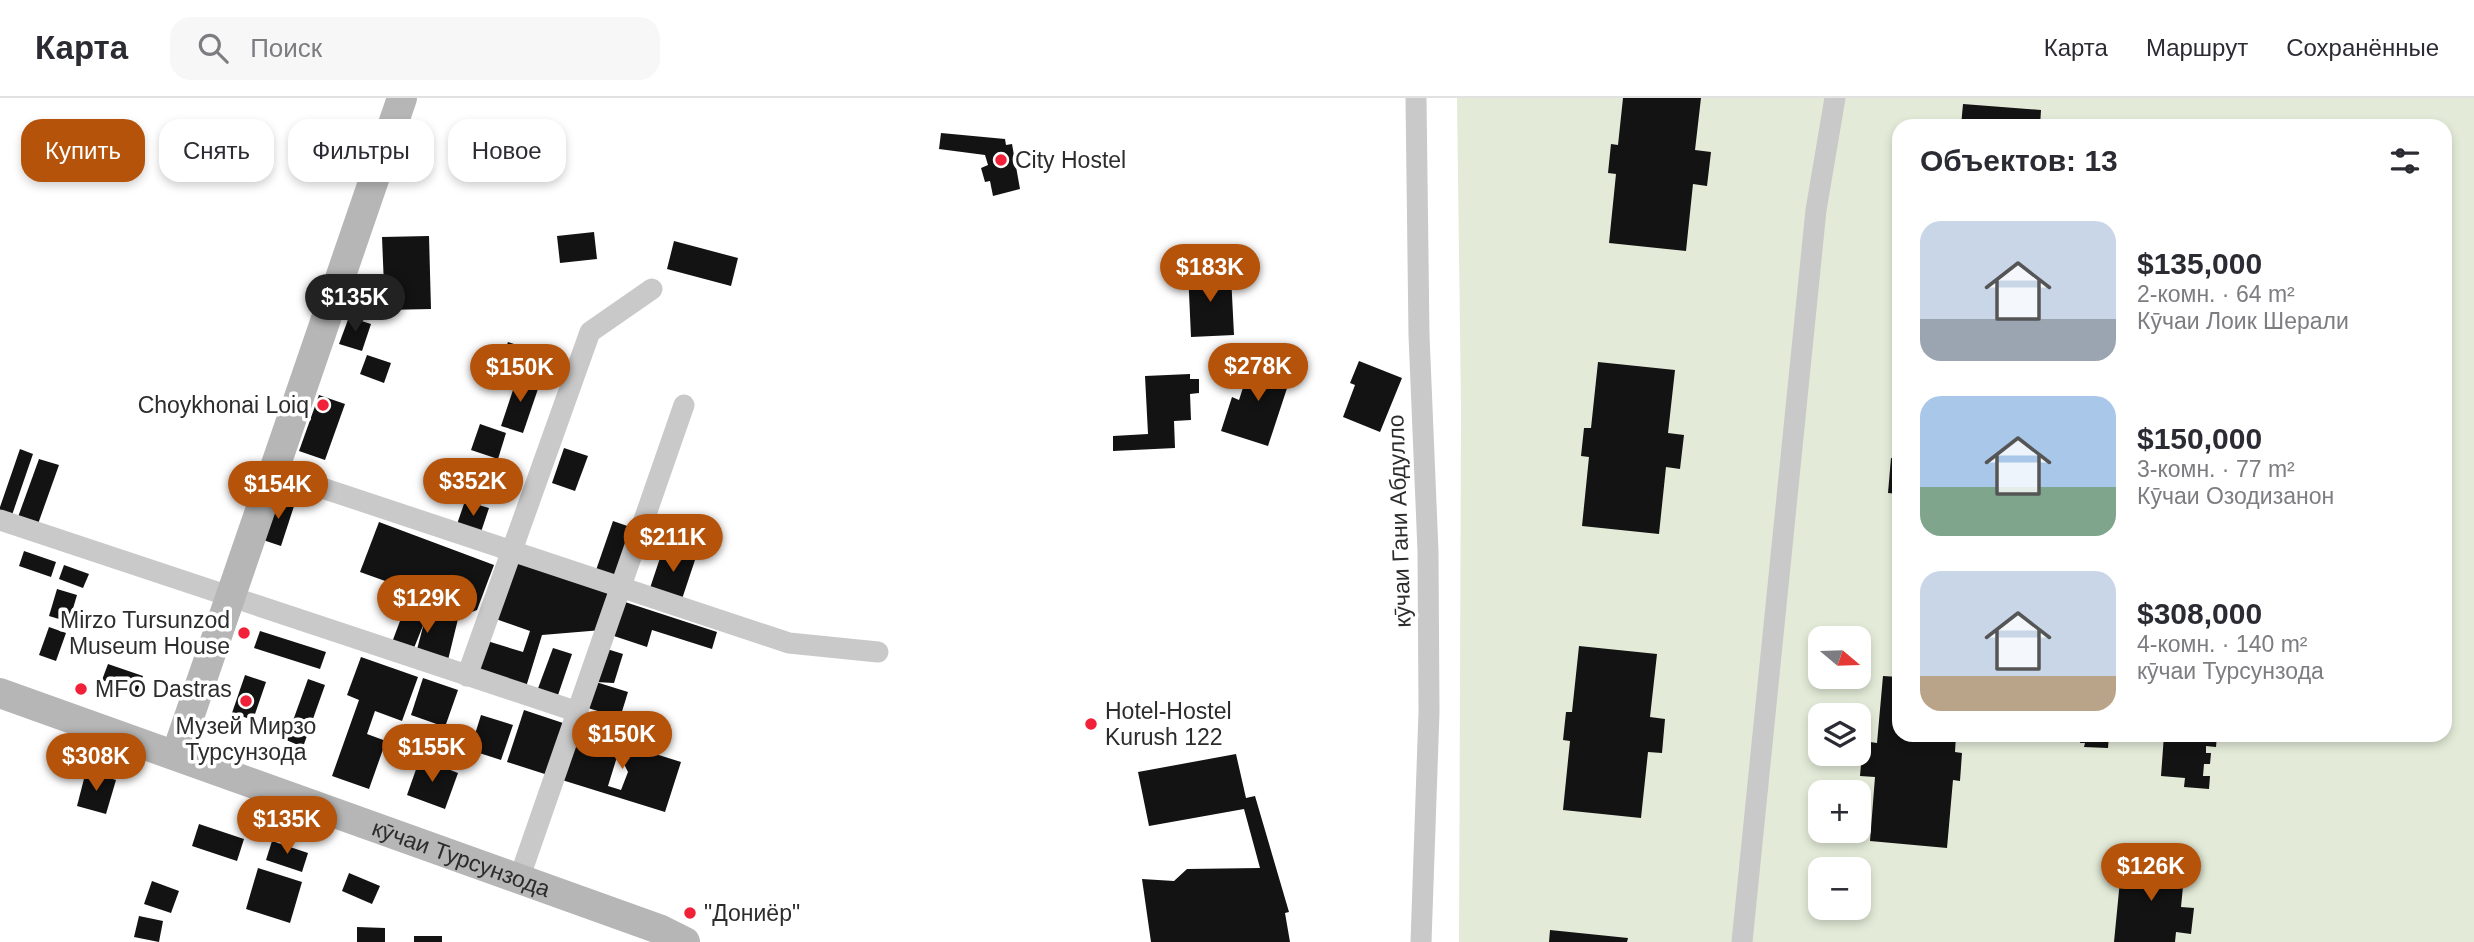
<!DOCTYPE html>
<html lang="ru">
<head>
<meta charset="utf-8">
<style>
	body { margin:0; font-family:Arial,sans-serif; background:#f7f7f7; color:#2b2b33; height:100vh; display:flex; flex-direction:column; font-size:26px; white-space:nowrap }
	* { box-sizing:border-box; margin:0 }
	p { font-size:23px; color:#7c7c81 }
	.icon { flex:none; width:38px; height:38px; fill:none; stroke:currentColor; stroke-width:2; stroke-linecap:round; stroke-linejoin:round }
	.map { position:relative; flex:1; overflow:hidden }
	.panel { position:absolute; left:1892px; top:21px; width:560px; height:623px; display:flex; flex-direction:column; background:#fff; border-radius:21px; box-shadow:0 4px 10px #0003 }
	.panel>* { flex:none }
	.top-card { position:absolute; left:21px; top:21px; width:665px; height:63px; display:flex; gap:14px }
	.needle { width:46px; rotate:109deg }
	.controls { position:absolute; left:1808px; top:528px; display:grid; gap:14px }
	.controls a { display:grid; place-items:center; width:63px; height:63px; border-radius:14px; background:#fff; box-shadow:0 4px 10px #0003; font-size:35px }
	.price { position:absolute; translate:-50% -60px; padding:0 16px; border-radius:24px; background:#b45309; color:#fff; font-size:23px; line-height:46px; filter:drop-shadow(0 2px 4px #0008) }
	.price::after { content:''; position:absolute; left:50%; top:42px; width:21px; height:16px; margin-left:-10px; background:inherit; clip-path:polygon(0 0,100% 0,50% 100%) }
	.price.active { background:#222; color:#fff }
	ul { padding:0; list-style:none }
	li { display:flex; align-items:center; gap:21px; height:175px; padding:0 28px }
	li span { display:grid; place-items:center; flex:none; width:196px; height:140px; border-radius:21px; color:#555 }
	li>.icon { margin-inline-start:auto }
	span .icon { width:84px; height:84px; fill:#fffc; stroke-width:1 }
	li b { font-size:30px }
	h2 { display:flex; justify-content:space-between; align-items:center; height:84px; padding:0 28px; font-size:30px }
	.pill { padding:0 24px; border-radius:21px; background:#fff; box-shadow:0 4px 10px #0003; font-size:24px; line-height:63px }
	.pill.active { background:#b45309; color:#fff }
	header { display:flex; align-items:center; gap:42px; box-sizing:border-box; height:98px; padding:0 35px; background:#fff; border-bottom:2px solid #e1e1e2 }
	header strong { font-size:33px }
	nav { display:flex; gap:38px; margin-inline-start:auto; font-size:24px }
	.search { width:490px; height:63px; background:#f7f7f7; display:flex; align-items:center; gap:18px; box-sizing:border-box; padding:0 24px; border-radius:21px; color:#7c7c81; font-size:26px }
	.map>svg:first-child { display:block }
	.green { fill:#e3ebd8; fill-rule:evenodd }
	.building { fill:#131313 }
	.lines { fill:none; stroke-linecap:round; stroke-linejoin:round }
	.minor { stroke:#c9c9c9; stroke-width:21 }
	.secondary { stroke:#b6b6b6; stroke-width:30 }
	.poi-dot { fill:#f02138; stroke:#fff; stroke-width:2.5 }
	.labels { text-anchor:middle; stroke-width:7; stroke-linejoin:round; paint-order:stroke }
	.poi-label { font-size:23px; fill:#2c2c2c; stroke:#fff; text-anchor:start }
	.street-label { font-size:23px; fill:#2c2c2c; stroke:#fff }
</style>
</head>
<body>
<header>
<strong>Карта</strong>
<div class="search"><svg class="icon" aria-label="search" viewBox="0 0 24 24"><circle cx="10" cy="10" r="6"/><path d="M15 15l6 6"/></svg>Поиск</div>
<nav><a>Карта</a><a>Маршрут</a><a>Сохранённые</a></nav>
</header>
<div class="map">
<svg width="2474" height="844" viewBox="0 0 2474 844">
	<rect width="100%" height="100%" fill="#fff"/>
	<path class="green" d="M1457,0h1017v844h-1015l2,-532zM1899,28h546v609h-546zM1820,541h38v38h-38zM1820,618h38v38h-38zM1820,695h38v38h-38zM1820,772h38v38h-38z"/>
	<g class="building">
		<path d="M1623,0h78l-6,52 16,2 -4,34 -14,-2 -7,67 -77,-8 7,-69 -8,-1 3,-29 7,1z"/>
		<path d="M1963,6l78,6 -1,16h-79z"/>
		<path d="M941,35l64,6 1,6 6,-1 8,45 -27,7 -3,-15 -5,1 -4,-14 7,-3 -3,-10 -46,-6z"/>
		<path d="M594,134l3,27 -37,4 -3,-27z"/>
		<path d="M429,138l2,73 -46,1 -3,-73z"/>
		<path d="M674,143l64,17 -7,28 -64,-17z"/>
		<path d="M1213,171l1,7 17,-1 3,60 -43,2 -3,-66z"/>
		<path d="M349,219l22,7 -9,27 -23,-7z"/>
		<path d="M508,244l24,8 -8,21 -24,-8z"/>
		<path d="M367,257l24,8 -7,20 -24,-9z"/>
		<path d="M1253,259l40,13 -25,76 -47,-15 11,-34 7,3z"/>
		<path d="M1359,263l43,17 -22,54 -37,-15 12,-32 -5,-2z"/>
		<path d="M1598,264l77,8 -7,63 16,2 -4,34 -14,-2 -7,67 -77,-8 7,-69 -8,-1 3,-28h7z"/>
		<path d="M1190,276v5h9v14l-9,1 1,26 -17,1 1,27 -62,3v-15l35,-2 -3,-58z"/>
		<path d="M518,277l22,8 -17,50 -22,-7z"/>
		<path d="M319,297l26,9 -20,56 -26,-9z"/>
		<path d="M480,326l26,9 -8,26 -27,-9z"/>
		<path d="M564,350l24,8 -13,35 -23,-8z"/>
		<path d="M20,351l13,5 -21,61 -12,-4v-4z"/>
		<path d="M1891,360l8,1v35l-11,-1z"/>
		<path d="M39,361l20,6 -21,59 -20,-7z"/>
		<path d="M274,398l21,7 -14,43 -21,-7z"/>
		<path d="M465,403l24,7 -9,27 -24,-8z"/>
		<path d="M613,423l23,8 -19,52 -22,-8z"/>
		<path d="M379,424l115,43 -17,45 -5,2 -112,-40z"/>
		<path d="M664,448l32,11 -15,45 -32,-11z"/>
		<path d="M24,453l32,11 -5,15 -32,-11z"/>
		<path d="M513,462l102,32 -13,38 -60,5 -16,52 -51,-16 9,-31 39,12 7,-21 -37,-13z"/>
		<path d="M64,467l25,9 -6,14 -24,-9z"/>
		<path d="M57,491l20,6 -8,27 -20,-6z"/>
		<path d="M625,504l92,30 -5,17 -60,-19 -5,17 -33,-11z"/>
		<path d="M426,513l32,8 -10,41 -32,-7 8,-30 -12,30 -21,-8 12,-32 22,8z"/>
		<path d="M49,529l17,6 -10,28 -17,-6z"/>
		<path d="M260,533l66,21 -6,17 -66,-21z"/>
		<path d="M1579,548l78,8 -7,63 15,2 -3,34 -14,-1 -7,66 -78,-8 7,-69 -7,-1 3,-28h6z"/>
		<path d="M553,550l19,6 -15,44 -20,-7z"/>
		<path d="M607,551l16,5 -9,29 -18,-1z"/>
		<path d="M361,559l57,20 -16,44 -27,-10 -8,23 19,7 -17,48 -37,-13 27,-76 -12,-5z"/>
		<path d="M108,566l35,12 -6,17 -35,-13z"/>
		<path d="M245,577l21,7 -13,38 -21,-7z"/>
		<path d="M1883,578l16,1v58h57l-1,17 7,1 -2,28 -7,-1 -6,68 -77,-7 5,-64 -15,-1 3,-35 14,2z"/>
		<path d="M423,580l35,12 -13,37 -34,-12z"/>
		<path d="M308,581l17,6 -22,62 -17,-7z"/>
		<path d="M596,584l32,10 -8,26 -32,-10z"/>
		<path d="M524,612l45,15 -18,51 -44,-14z"/>
		<path d="M481,617l32,10 -12,35 -31,-10z"/>
		<path d="M577,632l44,14 -13,42 13,4 7,-18 -6,-12 5,-15 54,17 -16,50 -103,-32z"/>
		<path d="M2081,637h28l-1,13 -24,-1 1,-4h-5z"/>
		<path d="M2164,637h53l-1,12 -10,-1v7h5l-1,11h-6l-1,12h7l-1,13 -25,-2 1,-9 -24,-2z"/>
		<path d="M1236,656l10,44 9,-2 34,116 -4,1 5,29h-139l-9,-63 32,2 13,-12 73,-1 -16,-59 -95,17 -11,-54z"/>
		<path d="M420,660l38,15 -13,36 -38,-14z"/>
		<path d="M86,673l30,9 -10,34 -29,-8z"/>
		<path d="M199,726l45,15 -7,22 -45,-15z"/>
		<path d="M272,743l36,12 -6,19 -36,-12z"/>
		<path d="M2122,762l63,6 -4,41 13,1 -3,26 -15,-2 -1,10h-61z"/>
		<path d="M258,770l44,14 -12,41 -44,-14z"/>
		<path d="M349,775l31,13 -8,18 -30,-13z"/>
		<path d="M152,783l27,10 -8,22 -27,-9z"/>
		<path d="M139,818l24,5 -4,21 -25,-5z"/>
		<path d="M357,829l28,1v14h-28z"/>
		<path d="M1550,832l78,8 -1,4h-78z"/>
		<rect x="414" y="838" width="28" height="6"/>
	</g>
	<g class="lines">
		<g class="minor">
			<path d="M1416,0l3,237 9,216 1,161 -8,230"/>
			<path d="M274,374l515,171 89,9"/>
			<path d="M0,422l578,192"/>
			<path d="M467,578l123,-344 62,-43"/>
			<path d="M519,781l165,-474"/>
			<path d="M1742,844l74,-732 19,-112"/>
		</g>
		<g class="secondary">
			<path id="s1" d="M0,595l659,236 26,13"/>
			<path d="M176,657l226,-657"/>
		</g>
	</g>
	<g class="poi-dot">
		<circle cx="1001" cy="62" r="7"/>
		<circle cx="323" cy="307" r="7"/>
		<circle cx="244" cy="535" r="7"/>
		<circle cx="81" cy="591" r="7"/>
		<circle cx="246" cy="603" r="7"/>
		<circle cx="1091" cy="626" r="7"/>
		<circle cx="690" cy="815" r="7"/>
	</g>
	<g class="labels">
		<g class="poi-label">
			<text x="1015" y="70">City Hostel</text>
			<text x="309" y="315" text-anchor="end">Choykhonai Loiq</text>
			<text x="230" y="530" text-anchor="end">Mirzo Tursunzod<tspan x="230" dy="26">Museum House</tspan></text>
			<text x="95" y="599">MFO Dastras</text>
			<text x="1105" y="621">Hotel-Hostel<tspan x="1105" dy="26">Kurush 122</tspan></text>
			<text x="246" y="636" text-anchor="middle">Музей Мирзо<tspan x="246" dy="26">Турсунзода</tspan></text>
			<text x="704" y="823">"Дониёр"</text>
		</g>
		<g class="street-label">
			<text transform="translate(1399 423) rotate(-92)" y="8">кӯчаи Гани Абдулло</text>
			<text dy="8" stroke="none"><textPath href="#s1" startOffset="490">кӯчаи Турсунзода</textPath></text>
		</g>
	</g>
</svg>
<div class="controls">
<a><svg class="needle" viewBox="-14 -14 28 28"><path d="M0-13l5 13h-10z" fill="#e53935"/><path d="M0 13l5-13h-10z" fill="#7c7c81"/></svg></a>
<a><svg class="icon" aria-label="layers" viewBox="0 0 24 24"><path d="M12 4l9 5-9 5-9-5zM3 14l9 5 9-5"/></svg></a>
<a>+</a>
<a>−</a>
</div>
<b class="price" style="left:1210px;top:206px">$183K</b>
<b class="price active" style="left:355px;top:236px">$135K</b>
<b class="price" style="left:1258px;top:305px">$278K</b>
<b class="price" style="left:520px;top:306px">$150K</b>
<b class="price" style="left:473px;top:420px">$352K</b>
<b class="price" style="left:278px;top:423px">$154K</b>
<b class="price" style="left:673px;top:476px">$211K</b>
<b class="price" style="left:427px;top:537px">$129K</b>
<b class="price" style="left:622px;top:673px">$150K</b>
<b class="price" style="left:432px;top:686px">$155K</b>
<b class="price" style="left:96px;top:695px">$308K</b>
<b class="price" style="left:287px;top:758px">$135K</b>
<b class="price" style="left:2151px;top:805px">$126K</b>
<div class="top-card">
<a class="pill active">Купить</a>
<a class="pill">Снять</a>
<a class="pill">Фильтры</a>
<a class="pill">Новое</a>
</div>
<section class="panel">
<h2>Объектов: 13<svg class="icon" aria-label="filters" viewBox="0 0 24 24"><path d="M4 7h16M4 17h16"/><circle cx="9" cy="7" r="2"/><circle cx="15" cy="17" r="2"/></svg></h2>
<ul>
<li><span style="background:linear-gradient(#c9d6e8 70%,#9aa5b1 0)"><svg class="icon" aria-label="home" viewBox="0 0 24 24"><path d="M3 11l9-7 9 7M6 9v11h12V9"/></svg></span><div><b>$135,000</b><p>2-комн. · 64 m²</p><p>Кӯчаи Лоик Шерали</p></div></li>
<li><span style="background:linear-gradient(#a9c7e8 65%,#7fa58c 0)"><svg class="icon" aria-label="home" viewBox="0 0 24 24"><path d="M3 11l9-7 9 7M6 9v11h12V9"/></svg></span><div><b>$150,000</b><p>3-комн. · 77 m²</p><p>Кӯчаи Озодизанон</p></div></li>
<li><span style="background:linear-gradient(#c9d6e8 75%,#b9a48a 0)"><svg class="icon" aria-label="home" viewBox="0 0 24 24"><path d="M3 11l9-7 9 7M6 9v11h12V9"/></svg></span><div><b>$308,000</b><p>4-комн. · 140 m²</p><p>кӯчаи Турсунзода</p></div></li>
</ul>
</section>
</div>
</body>
</html>
